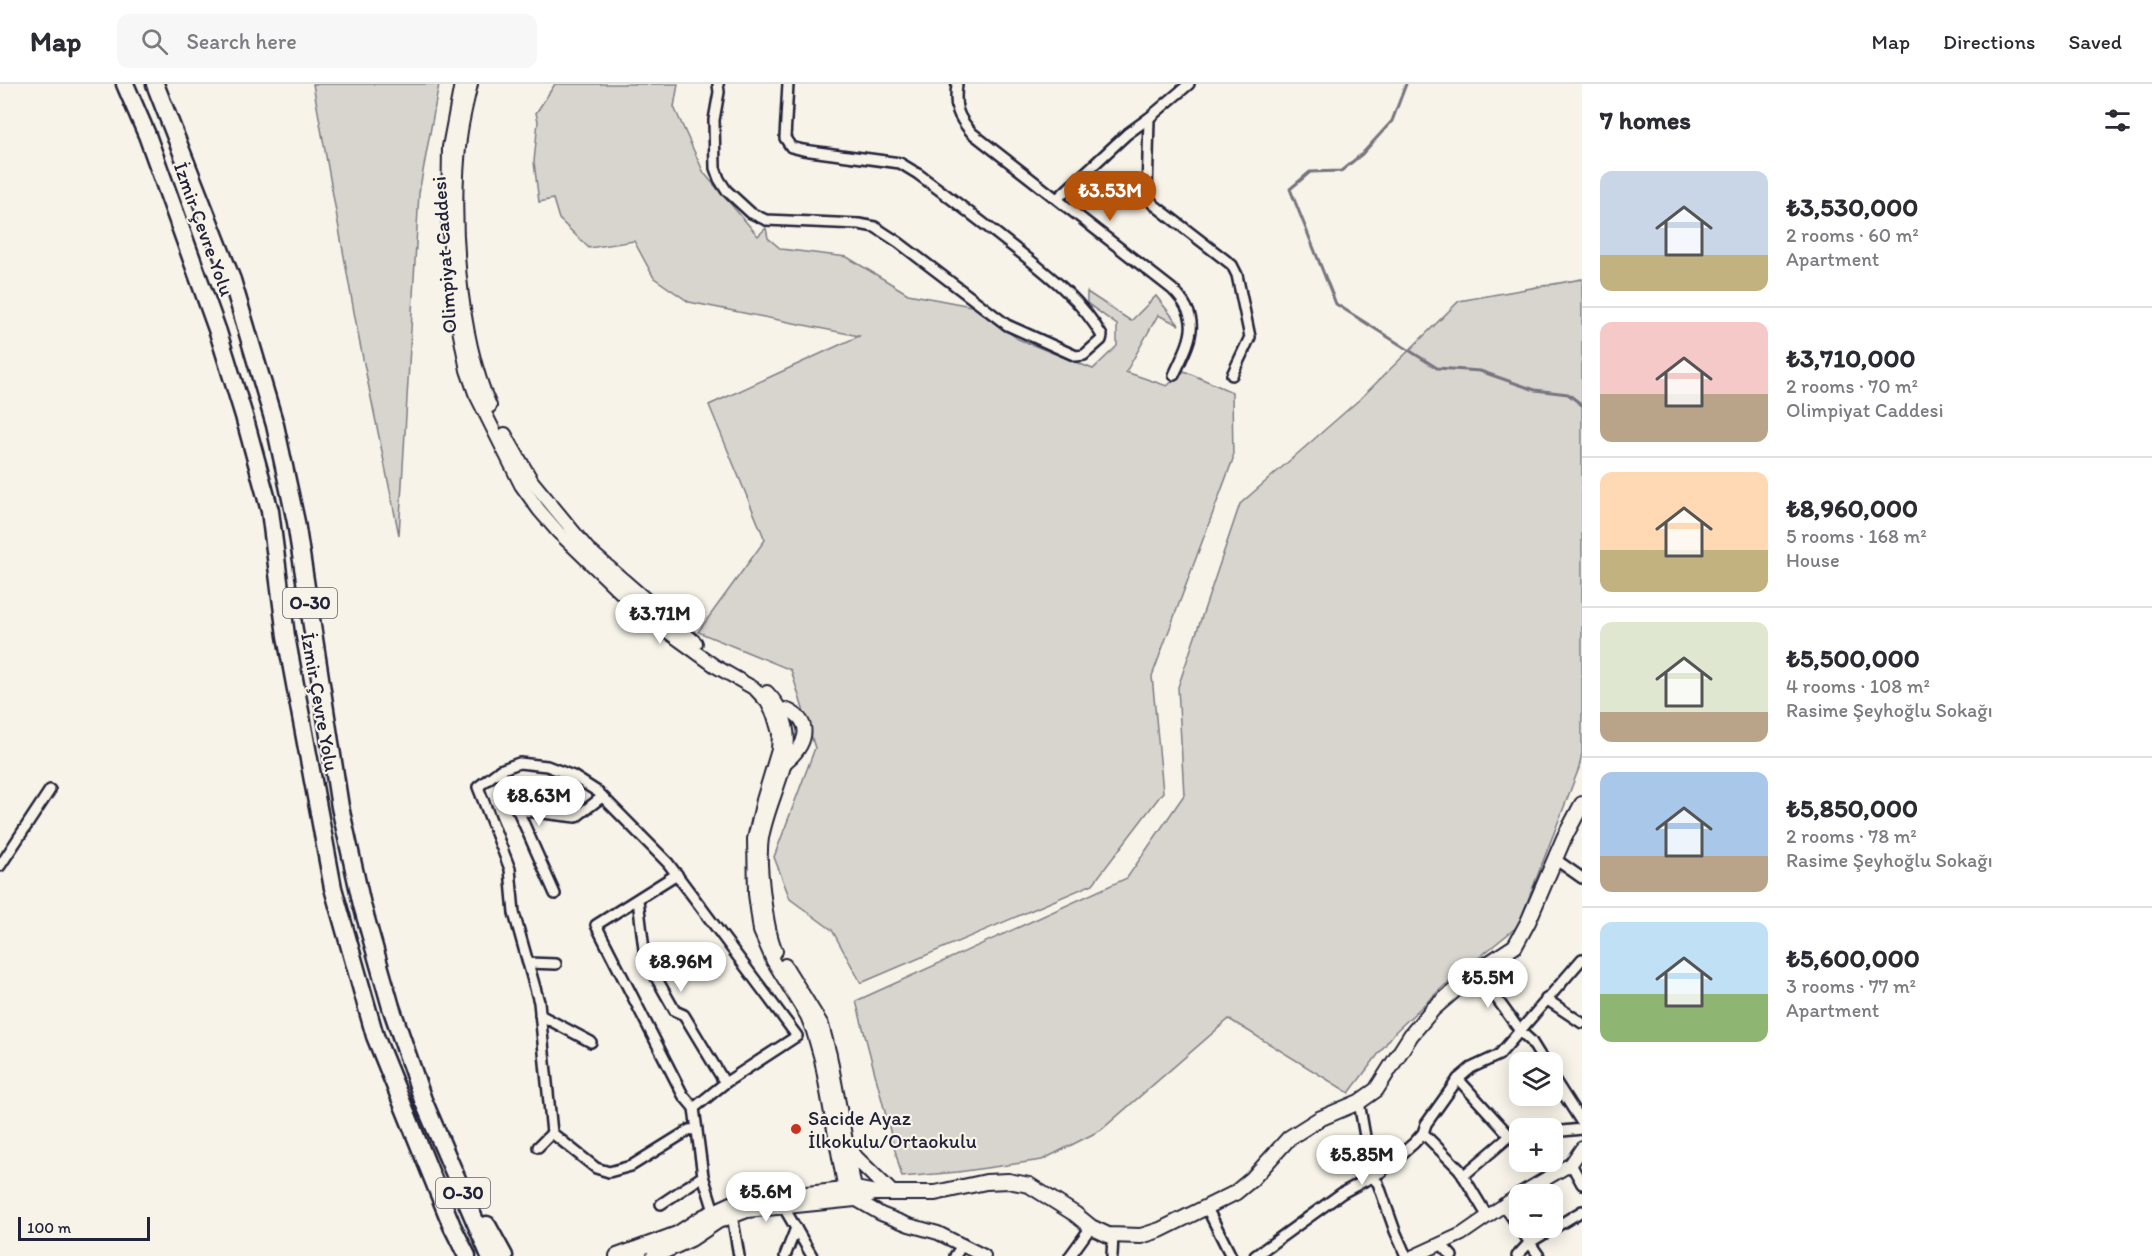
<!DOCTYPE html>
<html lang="en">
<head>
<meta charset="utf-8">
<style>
	body { margin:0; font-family:Itim,sans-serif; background:#f7f7f7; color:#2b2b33; height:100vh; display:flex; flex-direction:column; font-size:22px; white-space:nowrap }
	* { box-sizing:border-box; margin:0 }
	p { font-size:20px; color:#7c7c81 }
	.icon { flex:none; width:33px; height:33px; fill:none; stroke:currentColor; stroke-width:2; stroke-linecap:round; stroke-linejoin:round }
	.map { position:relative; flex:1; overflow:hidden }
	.side { display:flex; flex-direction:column; background:#fff; width:570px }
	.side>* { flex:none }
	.fabs { position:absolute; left:1509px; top:968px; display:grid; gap:12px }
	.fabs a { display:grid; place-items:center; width:54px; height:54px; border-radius:12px; background:#fff; box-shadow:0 3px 15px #0003; font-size:30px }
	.scale { position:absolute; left:18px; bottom:15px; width:132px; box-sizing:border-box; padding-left:6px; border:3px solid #22223b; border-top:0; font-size:16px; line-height:21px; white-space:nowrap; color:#22223b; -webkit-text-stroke:4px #f7f3e8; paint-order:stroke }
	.price { position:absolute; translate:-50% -51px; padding:0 14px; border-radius:21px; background:#fff; color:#222; font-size:20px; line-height:39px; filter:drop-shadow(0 2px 3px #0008) }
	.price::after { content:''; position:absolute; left:50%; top:36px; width:18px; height:14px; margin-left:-9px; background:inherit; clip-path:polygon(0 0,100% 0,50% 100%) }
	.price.on { background:#b45309; color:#fff }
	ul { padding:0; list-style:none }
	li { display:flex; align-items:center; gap:18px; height:150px; padding:0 18px }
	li+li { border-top:2px solid #e1e1e2 }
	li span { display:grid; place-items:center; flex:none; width:168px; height:120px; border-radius:12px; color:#555 }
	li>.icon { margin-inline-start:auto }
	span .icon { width:72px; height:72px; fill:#fffc; stroke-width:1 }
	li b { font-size:26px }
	h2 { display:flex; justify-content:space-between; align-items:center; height:72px; padding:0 18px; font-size:26px }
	header { display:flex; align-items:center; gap:36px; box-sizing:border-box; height:84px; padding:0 30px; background:#fff; border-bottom:2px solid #e1e1e2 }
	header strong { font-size:28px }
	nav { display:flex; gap:33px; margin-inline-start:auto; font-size:21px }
	.search { width:420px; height:54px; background:#f7f7f7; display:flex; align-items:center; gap:15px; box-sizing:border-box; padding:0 21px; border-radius:12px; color:#7c7c81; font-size:22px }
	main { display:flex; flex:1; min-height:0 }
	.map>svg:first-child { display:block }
	.green { fill:#d8d5cf; stroke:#7d7c85; stroke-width:1.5 }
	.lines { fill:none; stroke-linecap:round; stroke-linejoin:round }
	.stream { stroke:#76747f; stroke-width:3 }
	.minor-casing { stroke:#22223b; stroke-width:14 }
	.tertiary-casing { stroke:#22223b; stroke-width:16 }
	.secondary-casing { stroke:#22223b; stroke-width:18 }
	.motorway-casing { stroke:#22223b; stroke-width:21 }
	.minor { stroke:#f7f3e8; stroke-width:9 }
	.tertiary { stroke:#f7f3e8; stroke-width:12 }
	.secondary { stroke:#f7f3e8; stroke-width:14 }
	.motorway { stroke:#f7f3e8; stroke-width:16 }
	.poi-dot { fill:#c8321e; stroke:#f7f3e8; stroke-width:2 }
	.labels { text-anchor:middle; stroke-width:4.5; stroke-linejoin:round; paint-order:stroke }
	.shield { fill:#f7f3e8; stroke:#62616f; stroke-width:1.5 }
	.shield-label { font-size:18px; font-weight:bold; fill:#22223b }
	.street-label { font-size:20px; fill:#22223b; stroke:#f7f3e8 }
	.poi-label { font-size:20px; fill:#22223b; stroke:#f7f3e8; text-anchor:start }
</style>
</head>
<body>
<header>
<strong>Map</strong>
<div class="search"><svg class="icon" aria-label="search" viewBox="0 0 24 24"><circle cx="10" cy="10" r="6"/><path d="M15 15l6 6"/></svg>Search here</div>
<nav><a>Map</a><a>Directions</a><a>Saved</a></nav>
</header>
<main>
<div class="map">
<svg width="1582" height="1172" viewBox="0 0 1582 1172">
	<rect width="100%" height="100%" fill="#f7f3e8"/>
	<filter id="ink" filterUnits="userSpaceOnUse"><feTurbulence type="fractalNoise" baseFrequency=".0167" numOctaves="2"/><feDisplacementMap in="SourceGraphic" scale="12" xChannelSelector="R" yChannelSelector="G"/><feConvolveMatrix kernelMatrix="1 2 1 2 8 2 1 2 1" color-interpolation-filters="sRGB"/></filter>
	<g filter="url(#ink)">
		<g class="green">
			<path d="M313,0h126l-20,109 -20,342 -41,-201z"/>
			<path d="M555,0h123l-4,23 30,66 54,63 8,-8 2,10 13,11 66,8 61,37 68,13 42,32 75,30 24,-23v-21l-30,-22v-11l44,29 25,-25 23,29 -21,-10 -32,57 41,14 17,-15 48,21 1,67 -81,217 11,116 -70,92 -232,99 -29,-53 -42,-31 -16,-42 41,-109 -24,-78 -93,-38 67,-92 -56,-135 150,-69 -170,-34 -35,-24 -20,-37 -45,7 -30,-29 -6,-20 -14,3 -5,-40 4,-41 -2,-8z"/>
			<path d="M1582,195v474l-3,15 -61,158 -73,59 -50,47 -46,61 -120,-74 -128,111 -59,30 -84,12 -56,5 -46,-176 271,-123 57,-83 -6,-108 62,-183 120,-105 99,-98z"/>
		</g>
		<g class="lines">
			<path class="stream" d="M1406,0l-14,37 -30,33 -21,17 -31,1 -20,17 46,115 101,64 43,3 55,19 33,4 14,11"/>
			<defs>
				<g id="minor">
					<path d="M718,0l1,8 -5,28 1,48 4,11 7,11 25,23 15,7 93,4 16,3 23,15 109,83 69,31 8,-1 17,-15 1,-4c-22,-39 -60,-66 -95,-94 -29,-23 -59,-46 -89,-68l-18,-11 -97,-13 -12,-3 -6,-9 3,-54"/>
					<path d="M957,0c-3,23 0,32 15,49l200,156c32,31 18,51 2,86"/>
					<path d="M1149,34l-2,77 6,9 79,61 5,10 13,62 -18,38"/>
					<path d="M1058,114l69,-64 22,-16 40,-34"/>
					<path d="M500,686l55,124"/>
					<path d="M517,726l59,7 26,-20"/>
					<path d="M1555,775l27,19"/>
					<path d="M0,782l50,-76"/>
					<path d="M677,790l-81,51 87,170 11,13"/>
					<path d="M638,816l7,58 30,53 9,4 41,68"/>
					<path d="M528,879l28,1"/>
					<path d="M1477,887l43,60 11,10 13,21"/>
					<path d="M1546,915l36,24"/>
					<path d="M540,931l51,27"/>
					<path d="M1552,992l30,47"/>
					<path d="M1458,995l52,57"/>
					<path d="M1359,1018l13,75 6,6 17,48 11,25"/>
					<path d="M1552,1048l30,-3"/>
					<path d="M1423,1049l36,36 29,48"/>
					<path d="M538,1063l14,-14"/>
					<path d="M1571,1080l11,20"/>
					<path d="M703,1092l11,35"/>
					<path d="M1463,1092l47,-40 10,-1"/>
					<path d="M661,1120l42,-28 -9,-68 31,-25 72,-47 -129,-173 -70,-71 -25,-16 -26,-10 -28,-3 -19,7 -22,17 32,82 4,44 25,89 13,131 44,35 13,4 22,-6 58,-36 8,-1"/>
					<path d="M1503,1120l36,52"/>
					<path d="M783,1122l29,50"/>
					<path d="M1206,1122l25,50"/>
					<path d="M732,1131l7,41"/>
					<path d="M1441,1160l11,12"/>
					<path d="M785,1172l11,-28"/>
					<path d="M955,1172l8,-12"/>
					<path d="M1070,1172l21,-29"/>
					<path d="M1112,1172l1,-21"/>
					<path d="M1255,1172l87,-63 39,-21 33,-29 9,-10 3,-9 32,-45 13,-11 28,-13 83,-96"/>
					<path d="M1517,1172l12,-13 53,-32"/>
				</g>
				<g id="tertiary">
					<path d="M461,0l-12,63 -1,70 6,87 13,66 8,23 46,92 18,25 19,22 85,82 72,52 40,23 12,13 7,14 5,17 -1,17 -15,50 -9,39 1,55 5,37 13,30 34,55 6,15 8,28 24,131 10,9 26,15 28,11 29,8 46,23"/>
					<path d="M471,0c-4,18 -9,36 -11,54 -9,79 -2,195 30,268"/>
					<path d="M505,350l27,47 56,68 108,94"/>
					<path d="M767,608c45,46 4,94 -5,146 -4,24 4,91 14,113"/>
					<path d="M780,631l6,-6c30,13 19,38 -1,54"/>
					<path d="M785,881l37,60 8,30 25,134v9"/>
					<path d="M1520,1110l51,-30 11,-16"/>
					<path d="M1414,1172l48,-22 58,-40"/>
				</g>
				<g id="secondary">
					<path d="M847,1062l9,12 36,35"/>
					<path d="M617,1172l60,-22 26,-17 35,-16 117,-12 21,4h59l51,-11 22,-1 21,4 46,29 16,13 17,8 33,1 19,-6 75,-37 17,-14 37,-41 30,-19 40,-17 17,-12 35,-55 22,-26 44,-38 38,-25 13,-24 36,-84 18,-34"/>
					<path d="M654,1172l37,-17 27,-18 29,-11 108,-11 19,-6"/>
				</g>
				<g id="motorway">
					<path d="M125,0l22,51 71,197 26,84 26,95 16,125 47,252 42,148 77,190 15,30"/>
					<path d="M155,0l77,196 43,145 21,97 44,285 22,98 29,102 32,93 67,156"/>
					<path d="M487,1141l17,31"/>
					<path d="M632,1172l7,-6"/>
				</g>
			</defs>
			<use href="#minor" class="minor-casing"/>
			<use href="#tertiary" class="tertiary-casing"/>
			<use href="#secondary" class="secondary-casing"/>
			<use href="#motorway" class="motorway-casing"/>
			<use href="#minor" class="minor"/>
			<use href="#tertiary" class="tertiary"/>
			<use href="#secondary" class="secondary"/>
			<use href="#motorway" class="motorway"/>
		</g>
	</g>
	<circle class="poi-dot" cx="796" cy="1045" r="6"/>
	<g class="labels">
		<g class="shield">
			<rect x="283" y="504" width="54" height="30" rx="4.5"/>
			<rect x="436" y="1094" width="54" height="30" rx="4.5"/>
		</g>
		<g class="shield-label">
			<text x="310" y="525">O-30</text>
			<text x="463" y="1115">O-30</text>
		</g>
		<g class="street-label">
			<text transform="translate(204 145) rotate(70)" y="7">İzmir Çevre Yolu</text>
			<text transform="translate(444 171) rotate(-94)" y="7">Olimpiyat Caddesi</text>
			<text transform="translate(320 618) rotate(80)" y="7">İzmir Çevre Yolu</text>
		</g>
		<g class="poi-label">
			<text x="808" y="1041">Sacide Ayaz<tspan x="808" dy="23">İlkokulu/Ortaokulu</tspan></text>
		</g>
	</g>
</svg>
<div class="fabs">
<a><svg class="icon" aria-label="layers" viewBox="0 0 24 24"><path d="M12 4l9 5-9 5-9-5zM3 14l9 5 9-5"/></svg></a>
<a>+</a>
<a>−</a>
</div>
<div class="scale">100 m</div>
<b class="price on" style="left:1110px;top:138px">₺3.53M</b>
<b class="price" style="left:660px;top:561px">₺3.71M</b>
<b class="price" style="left:539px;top:743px">₺8.63M</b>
<b class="price" style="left:681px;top:909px">₺8.96M</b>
<b class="price" style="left:1488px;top:925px">₺5.5M</b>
<b class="price" style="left:1362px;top:1102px">₺5.85M</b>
<b class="price" style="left:766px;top:1139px">₺5.6M</b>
</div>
<section class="side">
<h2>7 homes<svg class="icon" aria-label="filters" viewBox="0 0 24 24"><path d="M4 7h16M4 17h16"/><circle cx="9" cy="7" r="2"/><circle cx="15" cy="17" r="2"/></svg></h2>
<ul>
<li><span style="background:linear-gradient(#c9d6e8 70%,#c2b280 0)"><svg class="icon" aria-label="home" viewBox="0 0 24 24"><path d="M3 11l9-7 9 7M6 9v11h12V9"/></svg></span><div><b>₺3,530,000</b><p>2 rooms · 60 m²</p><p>Apartment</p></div></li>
<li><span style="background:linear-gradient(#f6c9c9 60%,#b9a48a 0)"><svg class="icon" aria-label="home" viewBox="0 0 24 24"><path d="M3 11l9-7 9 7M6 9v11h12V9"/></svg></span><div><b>₺3,710,000</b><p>2 rooms · 70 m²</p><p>Olimpiyat Caddesi</p></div></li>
<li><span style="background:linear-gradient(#ffd9b3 65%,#c2b280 0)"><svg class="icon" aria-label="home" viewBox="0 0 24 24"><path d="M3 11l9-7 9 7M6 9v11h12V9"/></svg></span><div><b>₺8,960,000</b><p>5 rooms · 168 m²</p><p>House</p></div></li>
<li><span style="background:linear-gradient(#dfe7d0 75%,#b9a48a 0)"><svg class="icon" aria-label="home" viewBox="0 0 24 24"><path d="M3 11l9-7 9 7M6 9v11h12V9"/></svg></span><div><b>₺5,500,000</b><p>4 rooms · 108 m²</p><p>Rasime Şeyhoğlu Sokağı</p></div></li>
<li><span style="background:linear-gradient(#a9c7e8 70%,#b9a48a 0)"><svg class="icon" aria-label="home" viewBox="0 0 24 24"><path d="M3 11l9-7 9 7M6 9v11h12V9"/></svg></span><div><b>₺5,850,000</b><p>2 rooms · 78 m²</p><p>Rasime Şeyhoğlu Sokağı</p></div></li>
<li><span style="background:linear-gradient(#bfe0f5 60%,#8fb573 0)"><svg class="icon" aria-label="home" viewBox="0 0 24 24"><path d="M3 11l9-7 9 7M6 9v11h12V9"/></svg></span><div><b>₺5,600,000</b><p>3 rooms · 77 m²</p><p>Apartment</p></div></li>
</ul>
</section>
</main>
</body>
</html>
